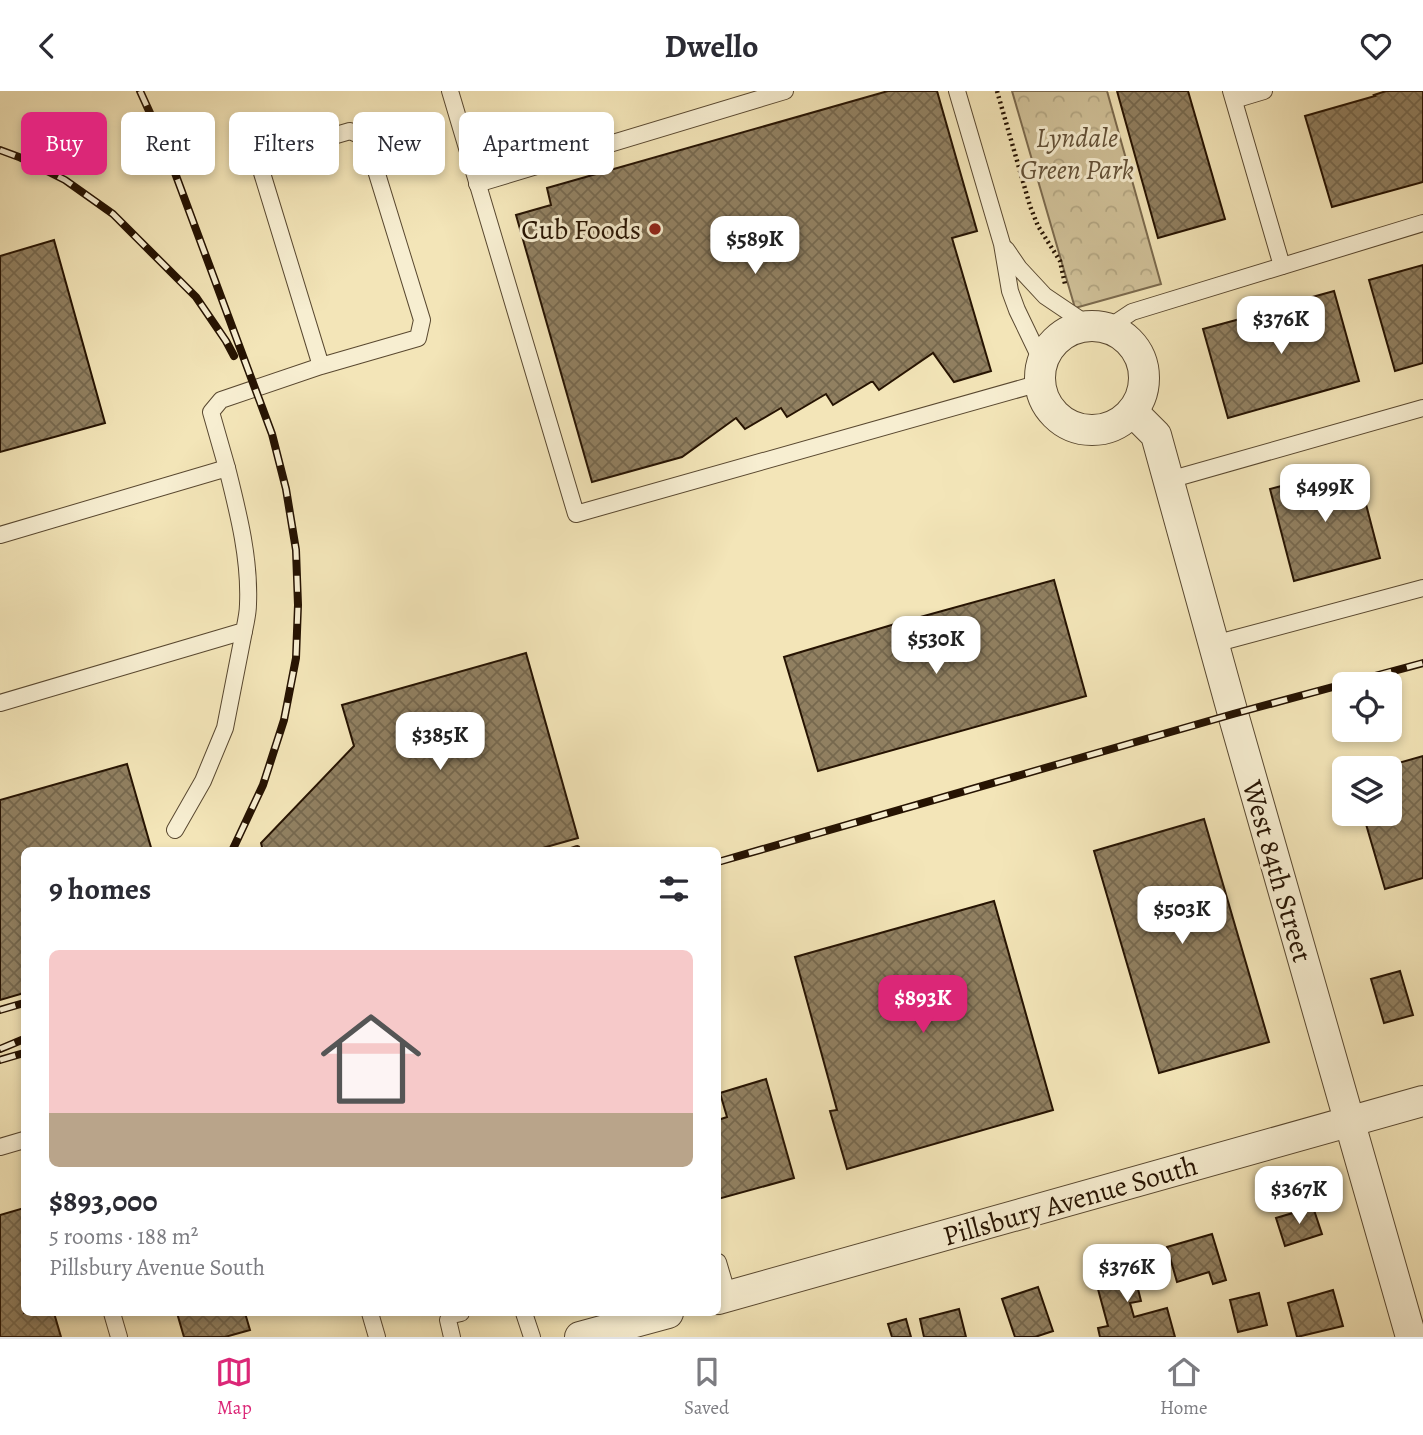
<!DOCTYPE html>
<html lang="en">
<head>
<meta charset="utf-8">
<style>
	body { margin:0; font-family:Alegreya,serif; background:#f2f2f3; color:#2b2b33; height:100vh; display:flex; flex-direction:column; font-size:26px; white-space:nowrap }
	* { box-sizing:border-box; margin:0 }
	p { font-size:23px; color:#7c7c81 }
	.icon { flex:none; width:38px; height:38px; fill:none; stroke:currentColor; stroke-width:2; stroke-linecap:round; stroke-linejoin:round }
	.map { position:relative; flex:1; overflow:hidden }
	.sheet { position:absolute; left:21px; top:756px; width:700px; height:469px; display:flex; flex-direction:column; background:#fff; border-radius:10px; box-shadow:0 4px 10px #0003 }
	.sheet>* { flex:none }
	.guide { position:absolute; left:21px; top:21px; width:700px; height:63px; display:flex; gap:14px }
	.buttons { position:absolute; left:1332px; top:581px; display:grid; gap:14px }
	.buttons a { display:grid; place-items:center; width:70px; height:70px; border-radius:10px; background:#fff; box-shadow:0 4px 10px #0003; font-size:35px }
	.price { position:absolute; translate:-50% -60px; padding:0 16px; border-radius:14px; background:#fff; color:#222; font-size:23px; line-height:46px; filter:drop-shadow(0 2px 4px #0008) }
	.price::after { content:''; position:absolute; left:50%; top:42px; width:21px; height:16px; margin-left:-10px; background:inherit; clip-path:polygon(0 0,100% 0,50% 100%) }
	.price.on { background:#db2777; color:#fff }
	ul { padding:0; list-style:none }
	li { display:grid; align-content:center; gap:14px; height:371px; padding:0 28px }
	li+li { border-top:2px solid #e1e1e2 }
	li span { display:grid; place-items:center; height:217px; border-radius:10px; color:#555 }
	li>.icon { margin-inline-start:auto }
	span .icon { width:126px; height:126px; fill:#fffc; stroke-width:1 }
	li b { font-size:30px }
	h2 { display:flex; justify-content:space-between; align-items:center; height:84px; padding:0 28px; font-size:30px }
	.pill { padding:0 24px; border-radius:10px; background:#fff; box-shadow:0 4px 10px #0003; font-size:24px; line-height:63px }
	.pill.on { background:#db2777; color:#fff }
	header { display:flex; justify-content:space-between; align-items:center; height:91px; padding:0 28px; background:#fff; font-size:32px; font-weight:700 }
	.menu { display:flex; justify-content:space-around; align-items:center; height:98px; border-top:2px solid #e1e1e2; background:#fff; font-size:19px; color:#7c7c81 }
	.menu a { display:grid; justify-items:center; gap:4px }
	.menu .on { color:#db2777 }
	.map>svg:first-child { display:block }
	.forest { fill:url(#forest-crowns); stroke:#7b6a4e; stroke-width:2 }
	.building { fill:url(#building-cross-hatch); stroke:#261302; stroke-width:2 }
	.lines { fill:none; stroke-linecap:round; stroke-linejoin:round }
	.lane-casing { stroke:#594830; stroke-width:18 }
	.street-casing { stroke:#594830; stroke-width:32 }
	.path { stroke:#261302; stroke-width:4.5; stroke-dasharray:2 3.5; stroke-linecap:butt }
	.lane { stroke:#f7eed1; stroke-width:16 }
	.street { stroke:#f7eed1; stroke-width:30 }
	.rail-casing { stroke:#261302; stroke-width:8 }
	.rail { stroke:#f7eed1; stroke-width:5; stroke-dasharray:16; stroke-linecap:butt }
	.poi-dot { fill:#8f2418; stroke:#f7eed1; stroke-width:2.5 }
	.labels { text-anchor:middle; stroke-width:6; stroke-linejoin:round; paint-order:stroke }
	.park-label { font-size:28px; font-style:italic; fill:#625037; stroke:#f7eed1 }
	.poi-label { font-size:28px; fill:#261302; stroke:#f7eed1; text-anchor:end }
	.street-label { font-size:28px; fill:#261302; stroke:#f7eed1 }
</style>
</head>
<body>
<header><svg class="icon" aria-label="back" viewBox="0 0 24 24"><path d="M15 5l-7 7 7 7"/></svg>Dwello<svg class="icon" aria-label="heart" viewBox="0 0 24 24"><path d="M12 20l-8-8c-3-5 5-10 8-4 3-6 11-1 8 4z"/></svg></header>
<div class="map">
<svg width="1423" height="1246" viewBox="0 0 1423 1246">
	<defs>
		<pattern id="forest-crowns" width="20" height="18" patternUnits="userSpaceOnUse" patternTransform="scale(1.75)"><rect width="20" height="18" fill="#d0c199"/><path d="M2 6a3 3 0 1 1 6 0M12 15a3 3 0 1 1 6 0" fill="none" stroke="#b2a582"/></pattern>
		<pattern id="building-cross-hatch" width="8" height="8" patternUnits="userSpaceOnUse" patternTransform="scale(1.75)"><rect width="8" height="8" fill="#918061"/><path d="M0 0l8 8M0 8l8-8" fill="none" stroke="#76684e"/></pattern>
	</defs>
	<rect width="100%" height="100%" fill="#f3e5b8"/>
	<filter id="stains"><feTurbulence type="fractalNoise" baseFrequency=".00286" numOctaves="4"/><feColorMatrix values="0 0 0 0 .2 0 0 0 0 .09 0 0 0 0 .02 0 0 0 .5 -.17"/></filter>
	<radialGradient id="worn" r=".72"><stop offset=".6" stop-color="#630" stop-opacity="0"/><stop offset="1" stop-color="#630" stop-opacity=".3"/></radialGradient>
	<path class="forest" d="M1012,0h95l54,193 -86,24z"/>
	<g class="building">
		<path d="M888,0h49l40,140 -25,7 39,133 -37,11 -21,-29 -54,37 -6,-8h-2l-38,23 -7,-11 -39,23 -6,-9 -36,21 -9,-11 -54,39 -90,25 -76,-267 35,-10 -4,-17z"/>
		<path d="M1117,0h71l37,128 -67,19z"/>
		<path d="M1386,0h37v91l-91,25 -27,-91 70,-20 -1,-1z"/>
		<path d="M54,149l51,183 -105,29v-196z"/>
		<path d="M1423,174v98l-28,8 -26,-91z"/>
		<path d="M1334,200l25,90 -131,37 -25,-89 59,-16 2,8 26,-8 -3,-9z"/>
		<path d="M1356,375l24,92 -86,23 -24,-92z"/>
		<path d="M1054,489l32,116 -268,75 -34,-114 111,-33z"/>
		<path d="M526,562l52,185 -46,13h-269l-2,-8 93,-97 -12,-41z"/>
		<path d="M1423,665v122l-38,11 -22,-75h27v-46h-9z"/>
		<path d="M127,673l25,87h-128v142l-24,7v-200z"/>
		<path d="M1204,728l65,223 -110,31 -65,-222z"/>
		<path d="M994,810l59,209 -206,59 -17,-58 7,-1 -42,-153z"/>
		<path d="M1400,880l13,44 -29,8 -13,-44z"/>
		<path d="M766,988l28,99 -76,21v-79l9,-3 -7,-24z"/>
		<path d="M1313,1116l9,27 -37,12 -9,-28z"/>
		<path d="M24,1117v105h30l7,24h-61v-122z"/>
		<path d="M1212,1143l14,46 -13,4 -4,-12 -32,10 -10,-35z"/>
		<path d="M1130,1166l11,44 -11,2 4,14 33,-9 8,29h-75l-2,-9 10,-2 -16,-59z"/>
		<path d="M1038,1196l15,44 -18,6h-20l-13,-38z"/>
		<path d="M1333,1199l10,36 -46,11 -9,-34z"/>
		<path d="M1259,1202l8,32 -29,7 -8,-32z"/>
		<path d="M959,1218l7,28h-42l-4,-18z"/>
		<path d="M177,1222h68l5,17 -25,7h-41z"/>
		<path d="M906,1228l5,18h-19l-4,-13z"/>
	</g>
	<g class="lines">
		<defs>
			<g id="lane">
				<path d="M450,0l126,423 464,-131"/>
				<path d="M957,0l45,153 8,47 7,19 25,52"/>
				<path d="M1231,0l51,175"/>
				<path d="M1234,9l30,-9"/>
				<path d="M477,93l308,-93"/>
				<path d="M1006,158l13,19 26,28 43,29"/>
				<path d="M1108,237l24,-16 291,-89"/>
				<path d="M227,377l-16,-56 10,-12 100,-34 97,-28 4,-18 -56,-182 -16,-7 -79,23 -9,19 59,193"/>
				<path d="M1169,389l254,-72"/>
				<path d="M0,444l227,-67c11,44 23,90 21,136 0,9 -2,18 -4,27l-244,72"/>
				<path d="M1214,553l209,-56"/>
				<path d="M175,739l28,-49 22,-53 19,-97"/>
				<path d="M0,1056l24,-7"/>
				<path d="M718,1171l10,34"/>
				<path d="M112,1222l7,24"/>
				<path d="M370,1222l7,24"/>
				<path d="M524,1222l8,24"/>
				<path d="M452,1246l-4,-17 4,-5 9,-2"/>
			</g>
			<g id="street">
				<circle cx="1092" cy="287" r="52"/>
				<path d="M1133,321l23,23 77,279 178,623"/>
				<path d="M718,1208l705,-198"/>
				<path d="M580,1246l88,-24"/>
			</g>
		</defs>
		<use href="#lane" class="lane-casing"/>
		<use href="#street" class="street-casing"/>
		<path class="path" d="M997,0l33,115 8,20 22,35 5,23"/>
		<use href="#lane" class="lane"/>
		<use href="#street" class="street"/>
		<defs>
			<g id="rail">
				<path d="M140,0l25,55 107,288 14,55 10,61 2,55 -2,53 -12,62 -21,65 -31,66"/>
				<path d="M0,59l19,7 46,23 48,34 83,83 30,44 8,15"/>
				<path d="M1345,593l78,-21"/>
				<path d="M571,760l6,-2"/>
				<path d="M718,771l515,-148 111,-30"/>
				<path d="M0,919l24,-7"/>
				<path d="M0,958l24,-10"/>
				<path d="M0,969l24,-7"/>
			</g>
		</defs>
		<use href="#rail" class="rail-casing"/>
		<use href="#rail" class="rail"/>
	</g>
	<circle class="poi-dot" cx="655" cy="138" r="7"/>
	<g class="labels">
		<g class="park-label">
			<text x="1077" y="56">Lyndale<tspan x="1077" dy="32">Green Park</tspan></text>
		</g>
		<g class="poi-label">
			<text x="641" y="148">Cub Foods</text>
		</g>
		<g class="street-label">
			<text transform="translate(1278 780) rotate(74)" y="10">West 84th Street</text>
			<text transform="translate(1070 1109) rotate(-16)" y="10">Pillsbury Avenue South</text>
		</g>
	</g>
	<rect width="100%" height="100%" filter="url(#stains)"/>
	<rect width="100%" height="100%" fill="url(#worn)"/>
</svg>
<div class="buttons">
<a><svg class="icon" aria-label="locate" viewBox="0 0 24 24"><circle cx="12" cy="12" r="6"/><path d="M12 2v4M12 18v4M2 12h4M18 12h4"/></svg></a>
<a><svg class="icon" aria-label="layers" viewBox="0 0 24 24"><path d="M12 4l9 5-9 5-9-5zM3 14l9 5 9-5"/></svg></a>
</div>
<b class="price" style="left:755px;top:185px">$589K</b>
<b class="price" style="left:1281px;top:265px">$376K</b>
<b class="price" style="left:1325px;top:433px">$499K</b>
<b class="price" style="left:936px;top:585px">$530K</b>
<b class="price" style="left:440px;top:681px">$385K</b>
<b class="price" style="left:1182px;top:855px">$503K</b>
<b class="price on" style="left:923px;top:944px">$893K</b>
<b class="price" style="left:1299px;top:1135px">$367K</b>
<b class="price" style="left:1127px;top:1213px">$376K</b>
<div class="guide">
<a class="pill on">Buy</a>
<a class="pill">Rent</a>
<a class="pill">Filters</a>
<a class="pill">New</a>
<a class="pill">Apartment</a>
</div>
<section class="sheet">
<h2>9 homes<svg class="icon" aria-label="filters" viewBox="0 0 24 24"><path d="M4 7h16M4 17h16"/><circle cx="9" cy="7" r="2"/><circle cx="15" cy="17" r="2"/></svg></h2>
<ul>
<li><span style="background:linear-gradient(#f6c9c9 75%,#b9a48a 0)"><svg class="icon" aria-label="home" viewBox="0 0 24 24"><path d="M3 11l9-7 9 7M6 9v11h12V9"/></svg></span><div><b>$893,000</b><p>5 rooms · 188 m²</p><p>Pillsbury Avenue South</p></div></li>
</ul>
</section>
</div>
<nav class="menu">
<a class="on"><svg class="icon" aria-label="map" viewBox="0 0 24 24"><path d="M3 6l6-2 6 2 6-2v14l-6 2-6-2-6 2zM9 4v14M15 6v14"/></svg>Map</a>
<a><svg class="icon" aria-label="saved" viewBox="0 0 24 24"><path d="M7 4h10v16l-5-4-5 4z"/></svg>Saved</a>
<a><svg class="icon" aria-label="home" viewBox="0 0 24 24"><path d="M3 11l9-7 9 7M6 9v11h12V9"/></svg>Home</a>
</nav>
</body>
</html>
